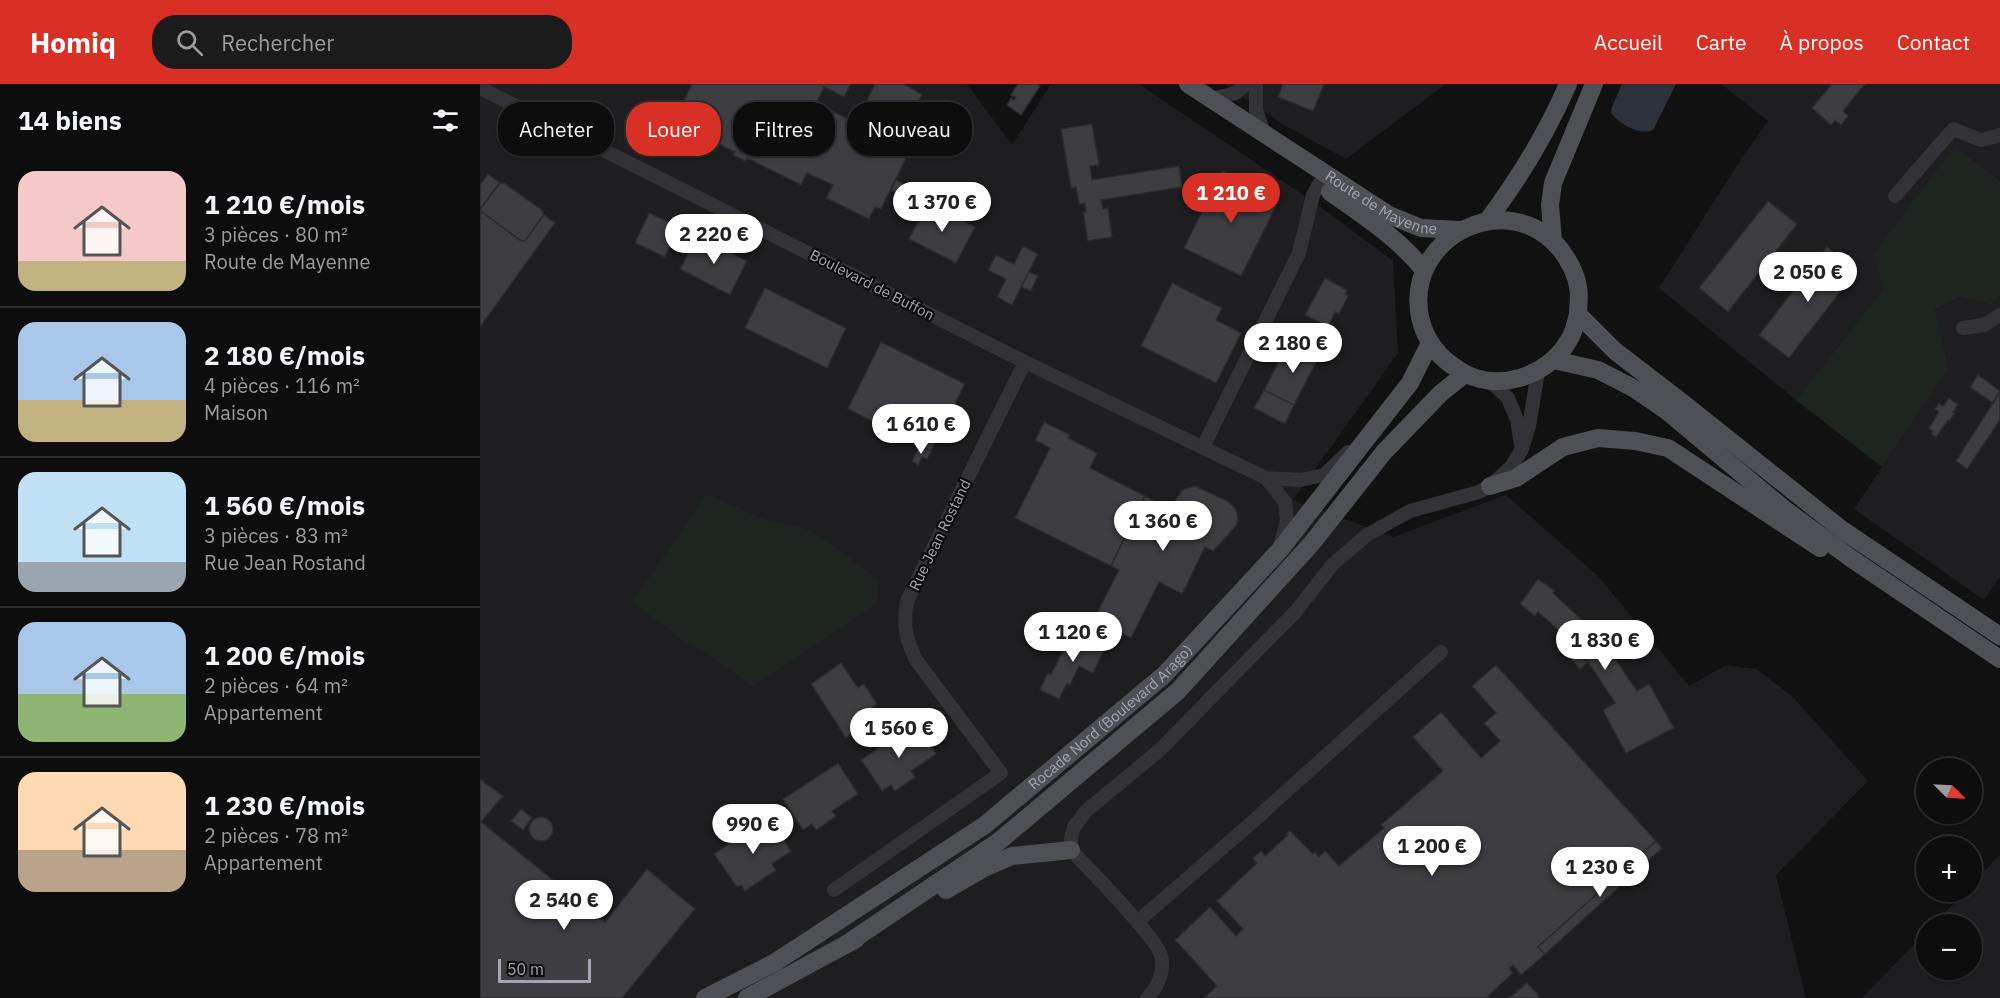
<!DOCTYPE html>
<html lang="fr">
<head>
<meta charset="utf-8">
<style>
	body { margin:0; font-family:"IBM Plex Sans",sans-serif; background:#1b1b1c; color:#f1f3f6; height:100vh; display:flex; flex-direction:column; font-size:22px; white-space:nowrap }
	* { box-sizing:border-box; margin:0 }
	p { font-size:20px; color:#9a9c9e }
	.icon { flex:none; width:33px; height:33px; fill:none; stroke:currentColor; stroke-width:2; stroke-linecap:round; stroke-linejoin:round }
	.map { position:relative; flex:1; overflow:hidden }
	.details { display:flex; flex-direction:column; background:#0d0d0e; width:480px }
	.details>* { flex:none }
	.top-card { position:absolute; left:18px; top:18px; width:570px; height:54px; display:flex; gap:12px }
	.needle { width:39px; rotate:114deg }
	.buttons { position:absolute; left:1436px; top:674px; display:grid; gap:12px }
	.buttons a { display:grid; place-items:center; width:66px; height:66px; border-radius:50%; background:#0d0d0e; box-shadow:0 2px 4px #0004,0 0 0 2px #2d2d2e; font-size:30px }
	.scale { position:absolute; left:18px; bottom:15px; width:93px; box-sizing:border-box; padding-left:6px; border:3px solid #a4a5b2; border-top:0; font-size:16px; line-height:21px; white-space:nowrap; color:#a4a5b2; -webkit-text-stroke:4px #0c0c0d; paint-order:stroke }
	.price { position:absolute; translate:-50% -51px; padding:0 14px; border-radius:21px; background:#fff; color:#222; font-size:20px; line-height:39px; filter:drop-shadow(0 2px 3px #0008) }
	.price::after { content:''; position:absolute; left:50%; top:36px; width:18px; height:14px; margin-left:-9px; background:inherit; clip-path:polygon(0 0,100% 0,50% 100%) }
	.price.on { background:#d93025; color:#fff }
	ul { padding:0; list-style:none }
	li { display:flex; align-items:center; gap:18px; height:150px; padding:0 18px }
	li+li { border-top:2px solid #2d2d2e }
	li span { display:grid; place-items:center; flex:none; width:168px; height:120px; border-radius:18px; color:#555 }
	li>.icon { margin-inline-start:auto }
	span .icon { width:72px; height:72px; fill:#fffc; stroke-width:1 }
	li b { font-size:26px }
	h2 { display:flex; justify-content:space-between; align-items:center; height:72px; padding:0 18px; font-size:26px }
	.pill { padding:0 21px; border-radius:24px; background:#0d0d0e; box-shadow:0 2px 4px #0004,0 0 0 2px #2d2d2e; font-size:21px; line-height:54px }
	.pill.on { background:#d93025; color:#fff }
	header { display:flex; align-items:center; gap:36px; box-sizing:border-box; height:84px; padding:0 30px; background:#d93025; color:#fff }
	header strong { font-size:28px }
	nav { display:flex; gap:33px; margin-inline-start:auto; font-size:21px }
	.search { width:420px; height:54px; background:#1b1b1c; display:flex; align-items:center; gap:15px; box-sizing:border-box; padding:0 21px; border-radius:24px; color:#9a9c9e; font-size:22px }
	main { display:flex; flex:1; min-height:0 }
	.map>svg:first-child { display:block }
	.built { fill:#1e1d1f }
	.green { fill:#1e2520 }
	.water { fill:#2c313a }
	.building { fill:#3e3e42; stroke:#2c2b2e; stroke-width:1.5 }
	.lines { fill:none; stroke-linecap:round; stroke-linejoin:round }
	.minor { stroke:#333337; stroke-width:14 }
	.major { stroke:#4f4f56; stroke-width:18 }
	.labels { text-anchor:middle; stroke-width:4.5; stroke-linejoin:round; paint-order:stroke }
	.street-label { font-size:15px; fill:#a4a5b2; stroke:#0c0c0d }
</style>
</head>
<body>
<header>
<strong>Homiq</strong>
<div class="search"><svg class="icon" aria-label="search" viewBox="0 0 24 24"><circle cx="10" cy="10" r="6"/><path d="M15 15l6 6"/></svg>Rechercher</div>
<nav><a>Accueil</a><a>Carte</a><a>À propos</a><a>Contact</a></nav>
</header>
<main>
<section class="details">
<h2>14 biens<svg class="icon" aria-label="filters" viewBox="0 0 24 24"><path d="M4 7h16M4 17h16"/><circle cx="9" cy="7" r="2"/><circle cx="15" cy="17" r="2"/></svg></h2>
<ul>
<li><span style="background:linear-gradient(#f6c9c9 75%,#c2b280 0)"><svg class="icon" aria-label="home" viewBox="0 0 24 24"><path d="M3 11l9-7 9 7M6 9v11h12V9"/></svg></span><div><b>1 210 €/mois</b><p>3 pièces · 80 m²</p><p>Route de Mayenne</p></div></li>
<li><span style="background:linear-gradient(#a9c7e8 65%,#c2b280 0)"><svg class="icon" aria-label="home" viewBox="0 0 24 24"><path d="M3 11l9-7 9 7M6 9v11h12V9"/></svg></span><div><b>2 180 €/mois</b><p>4 pièces · 116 m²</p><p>Maison</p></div></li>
<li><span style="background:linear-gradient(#bfe0f5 75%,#9aa5b1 0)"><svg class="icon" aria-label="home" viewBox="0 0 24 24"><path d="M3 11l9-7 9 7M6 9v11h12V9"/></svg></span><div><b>1 560 €/mois</b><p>3 pièces · 83 m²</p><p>Rue Jean Rostand</p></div></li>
<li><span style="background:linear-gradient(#a9c7e8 60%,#8fb573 0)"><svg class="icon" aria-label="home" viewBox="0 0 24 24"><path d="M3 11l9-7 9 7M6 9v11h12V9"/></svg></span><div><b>1 200 €/mois</b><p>2 pièces · 64 m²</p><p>Appartement</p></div></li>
<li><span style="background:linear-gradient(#ffd9b3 65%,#b9a48a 0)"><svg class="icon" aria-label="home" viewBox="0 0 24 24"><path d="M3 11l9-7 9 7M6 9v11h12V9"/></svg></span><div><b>1 230 €/mois</b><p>2 pièces · 78 m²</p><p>Appartement</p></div></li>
</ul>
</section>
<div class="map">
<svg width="1520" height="914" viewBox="0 0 1520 914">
	<rect width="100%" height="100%" fill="#111112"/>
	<g class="built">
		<path d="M0,0h487l45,61 39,-61h88l179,121 75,56 5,92 -105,147 100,37 113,-42 92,81 91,110 37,-21 30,4 36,27 76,85 -92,94 30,123h-1326z"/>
		<path d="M744,0h222l-100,75 -62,-34z"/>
		<path d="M1241,0h279v97l-45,-35 -72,143 -87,111 -137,-112 86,-135 23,-32z"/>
		<path d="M1520,210v283l-16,23 -130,-91 95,-141 -14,-58 25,-13 32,8z"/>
		<path d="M1520,771v143h-138l64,-66v37h45v-45h-37l32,-33h5v-6z"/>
	</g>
	<g class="green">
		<path d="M1475,62l45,35v113l-8,11 -32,-8 -25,13 14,58 -67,99 -86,-67 87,-111 -9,-36z"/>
		<path d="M227,410l57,25 46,11 69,49 -3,26 -124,81 -47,-34 -20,-10 -53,-40z"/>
	</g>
	<path class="water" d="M1142,0h54l-23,46c-13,6 -34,-6 -42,-17l1,-6z"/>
	<g class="building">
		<path d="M212,0h159l-7,13 -20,-10 -8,16 40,20 19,-39h28l19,10 -4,10 12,6 -49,99 -6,-2 -6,12 -43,-21 7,-13 -26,-12 -6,12 -54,-27 -2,3 -12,-6 2,-3 -46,-23 6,-11 -15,-9z"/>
		<path d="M538,0h19l3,2 -19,29 -14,-10 4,-7 3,2 2,-2 -5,-3z"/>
		<path d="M803,0h41l-11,27 -35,-14z"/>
		<path d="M1352,0h33l-22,27 5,5 -7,9 -6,-5 -4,5 -19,-17z"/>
		<path d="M612,40l7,41 -9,1 2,14 87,-14 3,21 -81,13 2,9 5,-1 4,29 -24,4 -5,-29h3l-1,-9 -6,1 -3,-17 -5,1 -10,-59z"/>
		<path d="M742,87l57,29 -38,76 -57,-28z"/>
		<path d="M8,90l12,9 -19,25v3l39,29h6l17,-26 12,9 -75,104v-142z"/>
		<path d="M416,96l7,3 -5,10 -7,-3z"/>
		<path d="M20,99h4l39,28v5l-18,25 -5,-1 -39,-29v-3z"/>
		<path d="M1288,117l29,23 -69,88 -29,-24z"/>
		<path d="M448,119l47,24 -19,36 -47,-24z"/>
		<path d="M169,129l31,14 -15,30 -30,-14z"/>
		<path d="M217,152l50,25 -17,34 -50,-26z"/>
		<path d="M543,162l15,8 -26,51 -15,-8 9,-18 -18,-9 8,-15 18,9z"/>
		<path d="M1347,163l30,23 -68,88 -30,-23z"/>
		<path d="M549,188l9,4 -7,15 -10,-4z"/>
		<path d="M845,194l22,12 -2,4 3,2 -9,18 -4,-2 -7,15 -23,-12z"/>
		<path d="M692,199l50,25 -6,12 25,13 -25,50 -75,-37z"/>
		<path d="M285,204l81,40 -19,40 -82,-40z"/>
		<path d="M401,258l84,42 -34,67 -83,-42z"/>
		<path d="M826,258l16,9 -28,54 -30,-15 19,-37 14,7z"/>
		<path d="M1498,291l22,16 -7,12 -23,-16z"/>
		<path d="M784,306l30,15 -9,19 -31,-16z"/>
		<path d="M1520,308v28l-33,49 -11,-8z"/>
		<path d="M1469,314l9,7 -5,7 2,1 -6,8 -1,-1 -12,17 -5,-3 2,-3 -4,-3 10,-16 -4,-3 4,-6 4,3z"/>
		<path d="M564,338l26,13 -2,3 29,15 -7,15 55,28 -34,70 -96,-48 35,-70 -15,-8z"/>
		<path d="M440,361l11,6 -4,8 -5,-2 -4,8 -6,-4z"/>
		<path d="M715,402l32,15 6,5 3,4 2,9 -2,7 -23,25 -8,-4 -23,47 -23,-12 -28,56 -37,-19 25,-49 -8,-4 34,-70 25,12 12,-18z"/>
		<path d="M1058,495l17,12 -2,2 35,33 3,-2h9l3,3 6,1 3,19 -3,3 28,41 12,-7 25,44 -48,25 -23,-43 12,-7 -22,-34 -12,-16 -28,-28 -15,-13 -3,4 -15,-12z"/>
		<path d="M589,549l13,6 2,-4 22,11 -13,27 -14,-7 -9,19 -3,-2 -8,16 -19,-9 8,-17 3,2 12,-24 -3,-2z"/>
		<path d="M1093,561l15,17 -8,7 -15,-17z"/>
		<path d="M361,579l17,25 6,-4 13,20 -5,4 5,9 -31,21 -35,-54z"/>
		<path d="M1016,581l160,176 -118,106 7,7 -24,21 -8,-10 -4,3 4,5 -25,23 1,2h-285l13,-12 -42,-46 35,-33 26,29 7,-7 -26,-28 40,-38 -4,-5 8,-7 4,5 23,-21 -2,-1 4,-3 23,23 2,-2 4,5 6,-6 14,15 45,-38 -3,-3 62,-54 -30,-34 28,-25 40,46 19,-17 -16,-18 12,-10 -24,-27z"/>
		<path d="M435,639l21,31 -25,17 4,6 -20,14 -4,-6 -9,6 -21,-31z"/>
		<path d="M358,679l20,31 -26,17 4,5 -20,14 -4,-6 -9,6 -20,-31z"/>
		<path d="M0,695l23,17 -22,26 -1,-1z"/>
		<path d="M41,725l11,9 -9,12 -12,-9z"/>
		<path d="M288,733l23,34 -19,13 4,6 -31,21 -4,-6 -4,2 -23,-33z"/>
		<circle cx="61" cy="745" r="12"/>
		<path d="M0,737l125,101 42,-53 48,40 -73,89h-142z"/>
		<path d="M1176,757l6,7 -117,106 -7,-7z"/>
		<path d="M1047,899l12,13 -2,2h-28z"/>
	</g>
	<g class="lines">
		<g class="minor">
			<path d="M776,0v26l9,26"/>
			<path d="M0,4l545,274 241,116 35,2 23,-5 24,-23"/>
			<path d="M731,15l25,-6 10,-9"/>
			<path d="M1415,112l58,-67 28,11 19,-5"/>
			<path d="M1483,244l21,-3 16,-10"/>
			<path d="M1010,297l18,17 9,22 4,24"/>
			<path d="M723,363l96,-194 14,-58 6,-11"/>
			<path d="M786,394l19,24 2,19 -7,25"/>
			<path d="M354,806l167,-117 -85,-113c-11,-23 -13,-34 -9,-59l118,-239"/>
			<path d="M657,838l112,-97 192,-173"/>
			<path d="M667,914c11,-11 18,-27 14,-42 -3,-17 -74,-89 -90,-106v-12l3,-11 12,-16 75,-62 135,-138 37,-47 34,-29 43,-24 69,-19 11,-6 21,-19 11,-18 7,-23 9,-54"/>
		</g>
		<g class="major">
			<path id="s1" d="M708,0l201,131 32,13 39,2"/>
			<path d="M850,108c33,23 68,46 94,78"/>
			<path d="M1008,136c32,-43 59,-87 80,-136"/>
			<path d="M1073,156l-3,-35 3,-22 41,-99"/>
			<path d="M1098,230c-2,8 -4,18 -9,26 -21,37 -73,54 -110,30 -20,-12 -34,-30 -39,-53 -16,-81 89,-132 141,-67 8,11 15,23 17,37 2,8 0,18 0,27l37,37 69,53 157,125 159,107"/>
			<path d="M1074,276l44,10 37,19 32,22 117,98 68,50 148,100"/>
			<path d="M1010,402l26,-8 47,-31 35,-9 37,3 33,7 152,100"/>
			<path d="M466,806l38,-22 28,-12 59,-6"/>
			<path d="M365,861l153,-103 180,-151 134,-148 72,-91 57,-59 24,-19"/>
			<path id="s2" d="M225,914l69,-35 211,-138 179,-150 115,-124 131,-168 20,-40"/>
			<path d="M267,914l109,-59"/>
		</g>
	</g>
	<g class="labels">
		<g class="street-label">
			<text dy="5" stroke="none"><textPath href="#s1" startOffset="228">Route de Mayenne</textPath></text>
			<text transform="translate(392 201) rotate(27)" y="5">Boulevard de Buffon</text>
			<text transform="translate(460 451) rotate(-64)" y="5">Rue Jean Rostand</text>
			<text dy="5" stroke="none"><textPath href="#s2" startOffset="495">Rocade Nord (Boulevard Arago)</textPath></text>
		</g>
	</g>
</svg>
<div class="buttons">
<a><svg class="needle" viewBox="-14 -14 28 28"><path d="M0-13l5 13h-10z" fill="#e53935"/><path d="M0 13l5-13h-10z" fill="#9a9c9e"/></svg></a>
<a>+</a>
<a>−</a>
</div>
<div class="scale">50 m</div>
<b class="price on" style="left:751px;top:140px">1 210 €</b>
<b class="price" style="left:462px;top:149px">1 370 €</b>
<b class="price" style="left:234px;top:181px">2 220 €</b>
<b class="price" style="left:1328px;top:219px">2 050 €</b>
<b class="price" style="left:813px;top:290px">2 180 €</b>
<b class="price" style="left:441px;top:371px">1 610 €</b>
<b class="price" style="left:683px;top:468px">1 360 €</b>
<b class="price" style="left:593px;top:579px">1 120 €</b>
<b class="price" style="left:1125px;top:587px">1 830 €</b>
<b class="price" style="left:419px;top:675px">1 560 €</b>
<b class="price" style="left:273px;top:771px">990 €</b>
<b class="price" style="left:952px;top:793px">1 200 €</b>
<b class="price" style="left:1120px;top:814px">1 230 €</b>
<b class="price" style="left:84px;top:847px">2 540 €</b>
<div class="top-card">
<a class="pill">Acheter</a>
<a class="pill on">Louer</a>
<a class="pill">Filtres</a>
<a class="pill">Nouveau</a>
</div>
</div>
</main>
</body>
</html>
